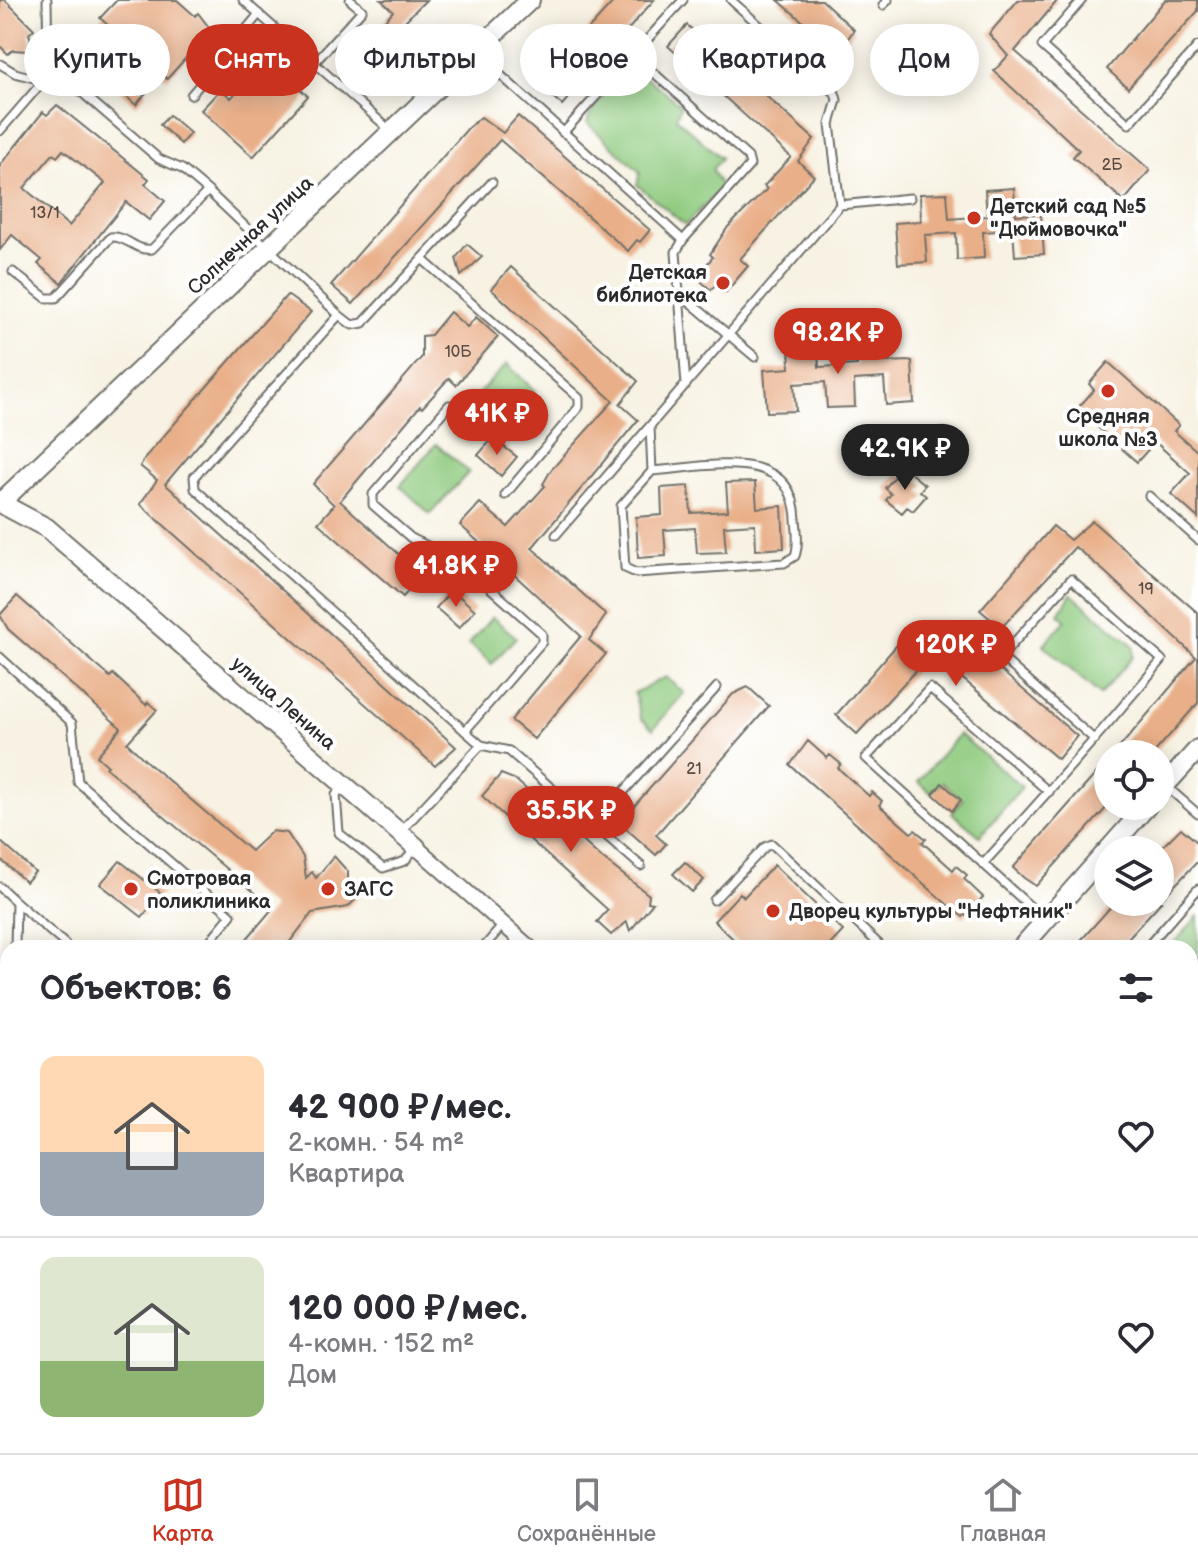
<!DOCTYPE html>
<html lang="ru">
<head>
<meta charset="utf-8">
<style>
	body { margin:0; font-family:"Balsamiq Sans",sans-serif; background:#f7f7f7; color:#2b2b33; height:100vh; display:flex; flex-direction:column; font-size:30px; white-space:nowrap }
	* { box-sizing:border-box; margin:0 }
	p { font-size:26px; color:#7c7c81 }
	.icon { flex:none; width:44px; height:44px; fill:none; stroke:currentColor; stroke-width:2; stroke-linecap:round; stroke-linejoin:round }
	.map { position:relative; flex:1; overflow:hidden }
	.sheet { position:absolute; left:0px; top:940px; width:1198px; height:514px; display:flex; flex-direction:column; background:#fff; border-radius:24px 24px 0 0; box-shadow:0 4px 20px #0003 }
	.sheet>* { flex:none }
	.top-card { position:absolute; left:24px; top:24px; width:1150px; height:72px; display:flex; gap:16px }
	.tools { position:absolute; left:1094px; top:740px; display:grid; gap:16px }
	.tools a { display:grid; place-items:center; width:80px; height:80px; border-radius:50%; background:#fff; box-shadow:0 4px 20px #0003; font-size:40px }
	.price { position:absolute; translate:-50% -68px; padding:0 18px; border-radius:28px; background:#c8321e; color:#fff; font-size:26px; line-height:52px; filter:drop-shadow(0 2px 4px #0008) }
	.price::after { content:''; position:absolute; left:50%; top:48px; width:24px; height:18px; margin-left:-12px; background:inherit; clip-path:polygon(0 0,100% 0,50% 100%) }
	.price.current { background:#222; color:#fff }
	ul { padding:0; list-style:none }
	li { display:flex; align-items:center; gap:24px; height:200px; padding:0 40px }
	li+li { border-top:2px solid #e1e1e2 }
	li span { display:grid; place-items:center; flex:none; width:224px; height:160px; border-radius:16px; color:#555 }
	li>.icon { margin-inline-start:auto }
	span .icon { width:96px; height:96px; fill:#fffc; stroke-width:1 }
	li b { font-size:34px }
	h2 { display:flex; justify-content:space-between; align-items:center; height:96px; padding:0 40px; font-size:34px }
	.chip { padding:0 28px; border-radius:36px; background:#fff; box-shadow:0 4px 20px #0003; font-size:28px; line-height:72px }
	.chip.current { background:#c8321e; color:#fff }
	.dock { display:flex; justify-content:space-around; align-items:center; height:112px; border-top:2px solid #e1e1e2; background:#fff; font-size:22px; color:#7c7c81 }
	.dock a { display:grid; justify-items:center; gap:4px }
	.dock .current { color:#c8321e }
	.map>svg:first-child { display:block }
	.green { fill:#90cb80; stroke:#5e7b56; stroke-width:2 }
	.building { fill:#e9af88; fill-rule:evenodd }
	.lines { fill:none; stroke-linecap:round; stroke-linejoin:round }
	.lane-casing { stroke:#72716b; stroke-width:11 }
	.street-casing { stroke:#72716b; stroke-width:18 }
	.secondary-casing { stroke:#72716b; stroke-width:22 }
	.lane { stroke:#fff; stroke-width:7 }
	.street { stroke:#fff; stroke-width:14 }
	.secondary { stroke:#fff; stroke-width:18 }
	.poi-dot { fill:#c8321e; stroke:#fff; stroke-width:3 }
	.labels { text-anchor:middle; stroke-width:8; stroke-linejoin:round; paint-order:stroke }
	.number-label { font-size:16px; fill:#5a4c42 }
	.poi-label { font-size:20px; font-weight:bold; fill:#2b2b2b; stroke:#fff; text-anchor:start }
	.street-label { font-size:20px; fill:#2b2b2b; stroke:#fff }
</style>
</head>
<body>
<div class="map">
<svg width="1198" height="1453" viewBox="0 0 1198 1453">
	<rect width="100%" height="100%" fill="#fff"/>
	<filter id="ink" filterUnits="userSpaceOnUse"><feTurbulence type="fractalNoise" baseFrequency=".0125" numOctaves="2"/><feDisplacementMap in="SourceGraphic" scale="16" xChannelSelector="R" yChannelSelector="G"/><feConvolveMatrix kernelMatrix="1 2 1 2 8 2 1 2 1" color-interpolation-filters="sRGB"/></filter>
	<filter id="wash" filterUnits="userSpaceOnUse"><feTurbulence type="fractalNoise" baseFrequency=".006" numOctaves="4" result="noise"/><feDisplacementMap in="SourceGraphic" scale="32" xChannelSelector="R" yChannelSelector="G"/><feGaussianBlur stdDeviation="1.8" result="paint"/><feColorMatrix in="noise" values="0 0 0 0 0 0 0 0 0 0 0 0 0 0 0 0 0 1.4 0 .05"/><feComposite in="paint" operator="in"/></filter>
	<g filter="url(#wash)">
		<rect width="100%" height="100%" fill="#f7f2e3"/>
		<g class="green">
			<path d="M638,71l43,34 -5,13 45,40 -9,12 10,18 -37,37 -48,-40 3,-13 -53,-49c4,-17 34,-49 51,-52z"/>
			<path d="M507,364l28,27 -28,30 -30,-26z"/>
			<path d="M436,444l33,28 -39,42 -30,-28z"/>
			<path d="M1071,594l63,52 -1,11 -33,38 -57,-50 23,-25 -7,-6z"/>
			<path d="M492,617l24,20 -24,27 -23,-20z"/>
			<path d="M666,677l18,16 -31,36 -12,-10 -7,-26z"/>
			<path d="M959,734l63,53 -42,49 -28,-23 11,-13 -21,-18 -11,11 -13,-11z"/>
			<path d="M1198,916v73l-8,9v-50h-20z"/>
		</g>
		<g id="blocks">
			<g class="building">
				<path d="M0,0h5l29,29 -5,5 3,9 -5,8 -14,-1 -5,4 -8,-8z"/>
				<path d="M117,0h60l18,16 3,-3 13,17 -44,49 -67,-61z"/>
				<path d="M381,0h45l-38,38 -10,-10 15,-17z"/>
				<path d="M615,0h39l-92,105 -24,-21z"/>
				<path d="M778,0h44l32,30 -16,22z"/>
				<path d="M1018,0h40l-43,51 135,119 -26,31 -51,-44 6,-7 -85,-79 14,-15 -19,-22z"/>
				<path d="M1165,0h33v11l-70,77 -21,-19z"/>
				<path d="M687,25l127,114 -16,22 16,15 -74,83 8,7 -22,26 -9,-9 -6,7 -15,-13 17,-20 -3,-3 18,-27 39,-38 -3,-3 27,-29 -123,-111z"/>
				<path d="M255,49l53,47 -55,61 -52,-47 20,-21 10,9 16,-18 -11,-9z"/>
				<path d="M98,52l48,41 -10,12 -48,-42z"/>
				<path d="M57,105l92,74 -4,5 20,17 -16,19 -23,-18 -65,81 -23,-19 4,-4 -30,-25 -12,15v-85l43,-53 4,3zM63,150l42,33 -36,43 -45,-38 29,-34 4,3z"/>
				<path d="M169,115l21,18 -9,11 -21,-19z"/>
				<path d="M518,116l132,114 -10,12 -3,-2 -9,11 -128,-111 -147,164 -22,-19 137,-157 13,-11 22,16z"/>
				<path d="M1014,188l2,27 25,-1 3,40 -29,2 -2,-26 -30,2 1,26 -27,2 -1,-27 -31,2 2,27 -29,2 -3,-41 26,-2 -1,-27 27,-1 2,26 38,-3 -2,-26z"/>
				<path d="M467,244l15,13 -21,19 -5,-18z"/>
				<path d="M511,267l127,114 -18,23 18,16 -106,128 74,67 -17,25 17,14 -72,85 -23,-19 70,-84 -121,-111 20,-22 28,24 37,-41 -2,-2 8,-14 62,-69 -122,-112z"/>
				<path d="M287,295l24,17 -146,172 291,263 -21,19 -295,-262 17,-24 -17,-14 7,-11z"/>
				<path d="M450,312l17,15 9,-10 22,20 -42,48 -7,-7 -27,30 -2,-2 -80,95 82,74 -19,22 -85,-74 16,-18 -21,-21 109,-127v-21l9,-1z"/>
				<path d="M883,337l2,25 27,-1 2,42 -28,2 -2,-27 -30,2 1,27 -28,1 -2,-26 -31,2 2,27 -29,1 -3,-42 26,-2 -1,-25 28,-2 2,26 38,-2 -2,-26z"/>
				<path d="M1108,362l71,63 -5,6 24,21v66l-27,-24 19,-21 -35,-31 -18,20 -60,-53 17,-19 -5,-6z"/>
				<path d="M946,428l21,21v8h-21v-8h-8v-20z"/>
				<path d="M493,438l24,19 -16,19 -23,-21z"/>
				<path d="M909,472l16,13 -5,6 6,5 -13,15 -6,-4 -5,6 -16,-13 5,-6 -6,-6 13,-15 6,5z"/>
				<path d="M755,482l2,26 25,-2 2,42 -28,2 -1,-26 -31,2 2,26 -29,1 -2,-25 -31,2 2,26 -28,2 -2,-41 26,-2 -1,-27 28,-2 2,27 37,-2 -2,-28z"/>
				<path d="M1092,521l106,92v90l-45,51h-39l82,-97 -91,-85 -30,-25 -74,81 -21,-18 73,-84 17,14z"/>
				<path d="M452,590l23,20 -16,18 -23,-20z"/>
				<path d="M17,596l93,81 3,-3 33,31 2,-3 9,8 -30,33 21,20 103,88 21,-20 15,2 16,24 3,21 6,-6 4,6 18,-22 14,16v14l12,9 -12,12 -36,6 -27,35h-46l34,-40 -167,-140 2,-2 -11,-10 24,-28 -113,-99 -8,-14z"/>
				<path d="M948,625l129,111 -19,23 -126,-106 -75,81 -21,-19 73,-84 17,15z"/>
				<path d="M748,687l21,19 -113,129 10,9 -10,11 -43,-38 9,-11 7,6 104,-118z"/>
				<path d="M808,741l19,17 3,-3 11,9 -3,4 31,28 3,-4 10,9 -3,4 32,28 4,-3 11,9 -4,3 31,28 3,-4 11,9 -3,4 19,18 -10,11 -10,9 -13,-10 -160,-142z"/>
				<path d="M1108,760v46l-72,80 -12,-8 -11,-10z"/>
				<path d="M501,774l15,6 82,75 51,40 -1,7 5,1 -23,28 -3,-9 -16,13 -14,-13 11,-12 -126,-114z"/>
				<path d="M942,783l19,17 -9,11 -19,-17z"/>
				<path d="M1181,828l17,15v18l-38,40v-52z"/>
				<path d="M0,841l35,31 -9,10 -26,-23z"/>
				<path d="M120,861l42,33 -20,23 -42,-33z"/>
				<path d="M685,862l19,18 -12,12 -19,-18z"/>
				<path d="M774,865l69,66 -16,17h-84l-29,-27 26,-28 4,4z"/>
				<path d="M1115,902h46l-42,46h-45z"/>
			</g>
		</g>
	</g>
	<g filter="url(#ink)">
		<use href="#blocks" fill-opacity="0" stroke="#72716b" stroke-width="2"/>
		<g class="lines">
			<defs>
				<g id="lane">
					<path d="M243,0l147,130"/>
					<path d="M731,0l104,93 2,7 -7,24 10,81"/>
					<path d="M1082,0l-40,46 87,78 69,-78"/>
					<path d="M883,5l5,-5"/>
					<path d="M475,52l208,188 67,-75 -2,-8 -114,-102"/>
					<path d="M316,61l46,-51 -12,-10"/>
					<path d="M0,64l15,9 64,17 80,69 23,10 26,22"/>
					<path d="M191,95l68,-81"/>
					<path d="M0,131l45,-52 3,-18 -1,-61"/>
					<path d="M563,133l120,-133"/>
					<path d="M683,240l-7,12 3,41 76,64"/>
					<path d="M422,259l70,-77"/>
					<path d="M13,272l33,26h10l55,-61c15,-2 25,15 41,12l56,-58 131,124 -145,162 1,12 270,242 16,14 28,6 132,115"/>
					<path d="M679,293l7,92"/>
					<path d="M339,315l13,10 11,-2 59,-64 157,139v9l-74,88"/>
					<path d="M449,405l-76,89v11l38,33 50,24 81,72v8l-77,89"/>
					<path d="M650,427l2,44 -31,35 4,62 11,5 148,-10 11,-7c4,-11 2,-25 1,-37 -3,-76 -92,-51 -144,-48"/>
					<path d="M1149,496l49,44"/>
					<path d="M556,535l284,-330 70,-7"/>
					<path d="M0,657l72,66 6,59 153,133 -27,33"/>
					<path d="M343,785l-7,10 3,38 44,35 22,-7 9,-12"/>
					<path d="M1167,787l31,27"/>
					<path d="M594,825l123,-138"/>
					<path d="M401,831l80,-86"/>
					<path d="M983,864c61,-67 121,-135 179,-204l-91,-81 -70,78 94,83"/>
					<path d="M0,887l16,15 -1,46"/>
					<path d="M714,900l51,-53 7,-3 111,104"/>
					<path d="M16,902l49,42"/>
					<path d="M1044,919l-178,-161 64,-70 119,104"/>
					<path d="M483,948l20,-23"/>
					<path d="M1146,948l52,-59"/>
					<path d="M1190,1030l8,7"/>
					<path d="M1190,1235l8,7"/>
					<path d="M1190,1272l8,-8"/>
					<path d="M1190,1327l8,7"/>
					<path d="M0,1389l8,-1"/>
					<path d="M144,1446v7"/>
					<path d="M326,1446v7"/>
					<path d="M736,1446l4,7"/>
					<path d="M444,1453l8,-7"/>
					<path d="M966,1453l6,-7"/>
				</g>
				<path id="street" d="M416,847l114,101"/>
				<g id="secondary">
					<path d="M0,503l530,-503"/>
					<path d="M0,503l47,25 369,319"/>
					<path d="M1160,791l38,-42"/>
					<path d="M1021,948l126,-142"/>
					<path d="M1099,1446l8,7"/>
					<path d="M574,1453l6,-7"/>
				</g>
			</defs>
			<use href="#lane" class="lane-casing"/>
			<use href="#street" class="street-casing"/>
			<use href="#secondary" class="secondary-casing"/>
			<use href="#lane" class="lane"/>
			<use href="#street" class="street"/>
			<use href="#secondary" class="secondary"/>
		</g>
	</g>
	<g class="poi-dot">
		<circle cx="974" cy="218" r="8"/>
		<circle cx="723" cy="283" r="8"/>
		<circle cx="1108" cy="391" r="8"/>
		<circle cx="131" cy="889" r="8"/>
		<circle cx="328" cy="889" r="8"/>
		<circle cx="773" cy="911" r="8"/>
	</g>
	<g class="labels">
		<g class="number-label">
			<text x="1112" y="170">2Б</text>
			<text x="45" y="218">13/1</text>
			<text x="458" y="357">10Б</text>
			<text x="1146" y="594">19</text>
			<text x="694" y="774">21</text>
		</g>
		<g class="poi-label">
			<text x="990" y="213">Детский сад №5<tspan x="990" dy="23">"Дюймовочка"</tspan></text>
			<text x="707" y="279" text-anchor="end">Детская<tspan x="707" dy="23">библиотека</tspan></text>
			<text x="1108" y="423" text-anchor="middle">Средняя<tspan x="1108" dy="23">школа №3</tspan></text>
			<text x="147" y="885">Смотровая<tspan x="147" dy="23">поликлиника</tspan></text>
			<text x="344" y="896">ЗАГС</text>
			<text x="789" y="918">Дворец культуры "Нефтяник"</text>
		</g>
		<g class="street-label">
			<text transform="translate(250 235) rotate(-43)" y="7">Солнечная улица</text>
			<text transform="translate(284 703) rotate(41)" y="7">улица Ленина</text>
		</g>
	</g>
</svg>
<div class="tools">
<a><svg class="icon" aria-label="locate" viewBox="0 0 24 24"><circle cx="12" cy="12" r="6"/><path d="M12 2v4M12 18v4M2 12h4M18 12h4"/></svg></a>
<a><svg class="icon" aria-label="layers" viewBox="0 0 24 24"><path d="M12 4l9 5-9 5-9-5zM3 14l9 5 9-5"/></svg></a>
</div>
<b class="price" style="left:838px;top:376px">98.2K ₽</b>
<b class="price" style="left:497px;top:457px">41K ₽</b>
<b class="price current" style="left:905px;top:492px">42.9K ₽</b>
<b class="price" style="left:456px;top:609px">41.8K ₽</b>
<b class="price" style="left:956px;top:688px">120K ₽</b>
<b class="price" style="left:571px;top:854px">35.5K ₽</b>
<div class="top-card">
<a class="chip">Купить</a>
<a class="chip current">Снять</a>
<a class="chip">Фильтры</a>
<a class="chip">Новое</a>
<a class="chip">Квартира</a>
<a class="chip">Дом</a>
</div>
<section class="sheet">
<h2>Объектов: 6<svg class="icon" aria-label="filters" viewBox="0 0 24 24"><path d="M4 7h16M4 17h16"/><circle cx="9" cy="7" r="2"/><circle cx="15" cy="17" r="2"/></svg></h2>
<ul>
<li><span style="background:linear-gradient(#ffd9b3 60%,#9aa5b1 0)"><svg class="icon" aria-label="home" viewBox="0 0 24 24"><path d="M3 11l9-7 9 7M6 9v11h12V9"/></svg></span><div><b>42 900 ₽/мес.</b><p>2-комн. · 54 m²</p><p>Квартира</p></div><svg class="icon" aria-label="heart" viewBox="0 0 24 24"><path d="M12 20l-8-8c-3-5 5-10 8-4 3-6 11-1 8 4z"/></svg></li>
<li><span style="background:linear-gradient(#dfe7d0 65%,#8fb573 0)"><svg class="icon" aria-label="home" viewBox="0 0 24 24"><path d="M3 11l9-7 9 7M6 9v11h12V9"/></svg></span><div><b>120 000 ₽/мес.</b><p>4-комн. · 152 m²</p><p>Дом</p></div><svg class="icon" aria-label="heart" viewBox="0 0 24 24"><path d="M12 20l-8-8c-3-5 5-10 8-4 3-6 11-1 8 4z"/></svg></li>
</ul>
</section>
</div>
<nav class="dock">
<a class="current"><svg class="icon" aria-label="map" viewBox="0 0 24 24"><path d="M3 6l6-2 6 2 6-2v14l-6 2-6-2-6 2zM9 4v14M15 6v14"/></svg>Карта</a>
<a><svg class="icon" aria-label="saved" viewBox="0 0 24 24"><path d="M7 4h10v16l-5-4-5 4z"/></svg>Сохранённые</a>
<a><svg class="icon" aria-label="home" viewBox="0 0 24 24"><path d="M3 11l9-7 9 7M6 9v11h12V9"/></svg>Главная</a>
</nav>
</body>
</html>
